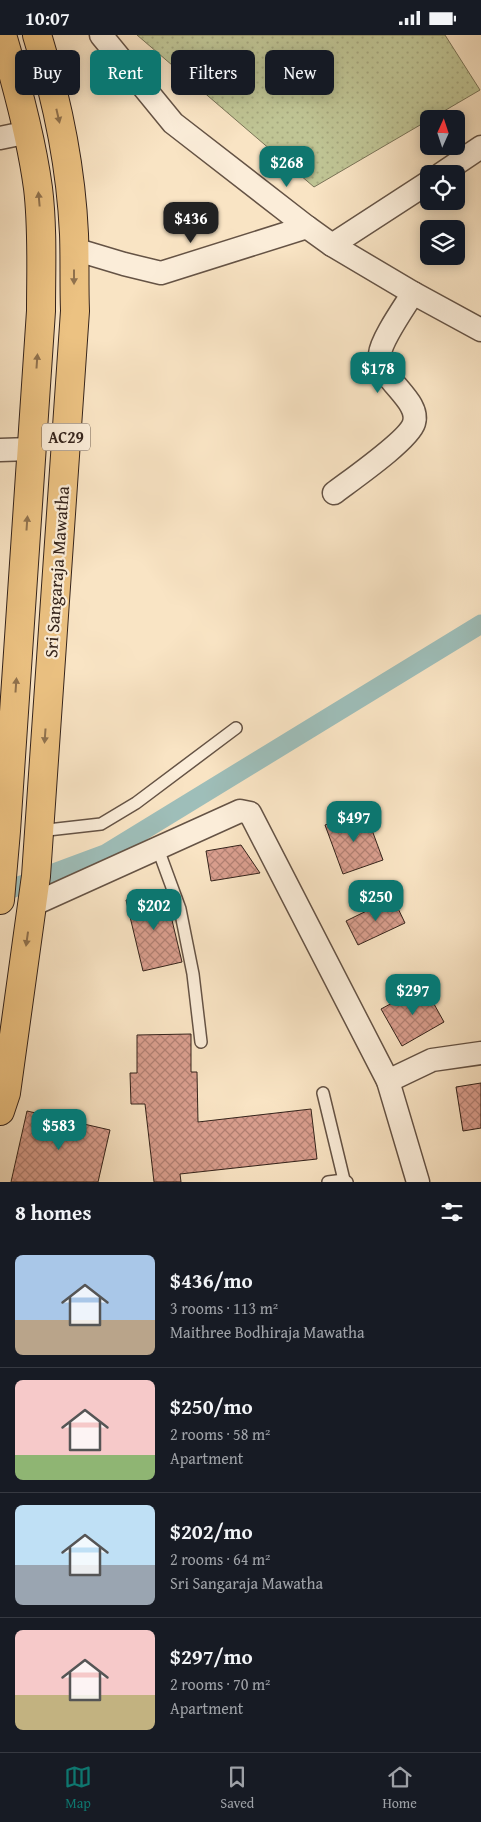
<!DOCTYPE html>
<html lang="en">
<head>
<meta charset="utf-8">
<style>
	body { margin:0; font-family:"Gentium Book Plus",serif; background:#20242c; color:#f1f3f6; height:100vh; display:flex; flex-direction:column; font-size:19px; white-space:nowrap }
	* { box-sizing:border-box; margin:0 }
	p { font-size:16px; color:#9ea1a6 }
	.icon { flex:none; width:28px; height:28px; fill:none; stroke:currentColor; stroke-width:2; stroke-linecap:round; stroke-linejoin:round }
	.map { position:relative; height:1147px; overflow:hidden }
	.side { display:flex; flex-direction:column; background:#171b24; flex:1 }
	.side>* { flex:none }
	.banner { position:absolute; left:15px; top:15px; width:451px; height:45px; display:flex; gap:10px }
	.needle { width:32px; rotate:3deg }
	.buttons { position:absolute; left:420px; top:75px; display:grid; gap:10px }
	.buttons a { display:grid; place-items:center; width:45px; height:45px; border-radius:8px; background:#171b24; box-shadow:0 2px 12px #0003; font-size:25px }
	.price { position:absolute; translate:-50% -42px; padding:0 11px; border-radius:10px; background:#0f766e; color:#fff; font-size:16px; line-height:32px; filter:drop-shadow(0 1px 2px #0008) }
	.price::after { content:''; position:absolute; left:50%; top:30px; width:15px; height:11px; margin-left:-8px; background:inherit; clip-path:polygon(0 0,100% 0,50% 100%) }
	.price.on { background:#222; color:#fff }
	ul { padding:0; list-style:none }
	li { display:flex; align-items:center; gap:15px; height:125px; padding:0 15px }
	li+li { border-top:1px solid #363941 }
	li span { display:grid; place-items:center; flex:none; width:140px; height:100px; border-radius:8px; color:#555 }
	li>.icon { margin-inline-start:auto }
	span .icon { width:60px; height:60px; fill:#fffc; stroke-width:1 }
	li b { font-size:21px }
	h2 { display:flex; justify-content:space-between; align-items:center; height:60px; padding:0 15px; font-size:21px }
	.pill { padding:0 18px; border-radius:8px; background:#171b24; box-shadow:0 2px 12px #0003; font-size:18px; line-height:45px }
	.pill.on { background:#0f766e; color:#fff }
	.status { display:flex; justify-content:space-between; align-items:center; height:35px; padding:0 25px; background:#171b24; direction:ltr }
	.status svg { height:14px; fill:currentColor }
	.tabs { display:flex; justify-content:space-around; align-items:center; height:70px; border-top:1px solid #363941; background:#171b24; font-size:14px; color:#9ea1a6 }
	.tabs a { display:grid; justify-items:center; gap:2px }
	.tabs .on { color:#0f766e }
	.map>svg:first-child { display:block }
	.park { fill:url(#park-dots); stroke:#7a7458 }
	.lines { fill:none; stroke-linecap:round; stroke-linejoin:round }
	.canal { stroke:#9ebeb9; stroke-width:19 }
	.building { fill:url(#building-cross-hatch); stroke:#34231b }
	.lane-casing { stroke:#655345; stroke-width:14 }
	.street-casing { stroke:#655345; stroke-width:25 }
	.primary-casing { stroke:#34231b; stroke-width:30 }
	.lane { stroke:#fbedd9; stroke-width:11 }
	.street { stroke:#fbedd9; stroke-width:22 }
	.primary { stroke:#ecc282; stroke-width:28 }
	.oneway { fill:#90724e }
	.labels { text-anchor:middle; stroke-width:4.5; stroke-linejoin:round; paint-order:stroke }
	.shield { fill:#fbedd9; stroke:#706054; stroke-width:1 }
	.shield-label { font-size:16px; font-weight:bold; fill:#34231b }
	.street-label { font-size:18px; fill:#34231b; stroke:#fbedd9 }
</style>
</head>
<body>
<div class="status"><b>10:07</b><svg viewBox="0 0 49 12"><path d="M0 12V9h3v3zM5 12V6h3v6zM10 12V3h3v9zM15 12V0h3v12zM26 1h20v11H26zM47 4h2v5h-2z"/></svg></div>
<div class="map">
<svg width="481" height="1147" viewBox="0 0 481 1147">
	<defs>
		<pattern id="park-dots" width="8" height="8" patternUnits="userSpaceOnUse" patternTransform="scale(1.25)"><rect width="8" height="8" fill="#bfc494"/><path d="M2 2h.1M6 6h.1" fill="none" stroke="#a5a87f" stroke-width="1.8" stroke-linecap="round"/></pattern>
		<pattern id="building-cross-hatch" width="8" height="8" patternUnits="userSpaceOnUse" patternTransform="scale(1.25)"><rect width="8" height="8" fill="#da9f8f"/><path d="M0 0l8 8M0 8l8-8" fill="none" stroke="#b28174"/></pattern>
	</defs>
	<rect width="100%" height="100%" fill="#f9e4c4"/>
	<filter id="stains"><feTurbulence type="fractalNoise" baseFrequency=".004" numOctaves="4"/><feColorMatrix values="0 0 0 0 .2 0 0 0 0 .09 0 0 0 0 .02 0 0 0 .5 -.17"/></filter>
	<radialGradient id="worn" r=".72"><stop offset=".6" stop-color="#630" stop-opacity="0"/><stop offset="1" stop-color="#630" stop-opacity=".3"/></radialGradient>
	<path class="park" d="M137,0h308l35,55 -166,97z"/>
	<g class="lines">
		<path class="canal" d="M0,858l105,-39 376,-230"/>
	</g>
	<g class="building">
		<path d="M365,776l18,49 -40,14 -18,-49z"/>
		<path d="M241,810l19,28 -49,8 -5,-30z"/>
		<path d="M165,856l17,71 -39,9 -17,-71z"/>
		<path d="M393,863l12,25 -47,22 -12,-24z"/>
		<path d="M424,951l20,36 -42,24 -21,-37z"/>
		<path d="M191,999v38h6l1,50 113,-13 6,50 -137,15 1,8h-27l-9,-78h-14l-1,-31h7v-38z"/>
		<path d="M481,1048v45l-18,3 -7,-44z"/>
		<path d="M27,1076l83,19 -12,52h-87z"/>
	</g>
	<g class="lines">
		<defs>
			<g id="lane">
				<path d="M39,796l62,-7 35,-21 100,-75"/>
				<path d="M158,814l22,60 13,65 8,68"/>
				<path d="M323,1058l21,87"/>
				<path d="M328,1147l16,-2 3,2"/>
			</g>
			<g id="street">
				<path d="M101,0l72,88 134,104 25,18 81,48 68,37"/>
				<path d="M0,103l29,-6"/>
				<path d="M441,139l40,-27"/>
				<path d="M332,210l97,-63"/>
				<path d="M74,214l50,15 37,9 146,-46"/>
				<path d="M0,415l31,-1"/>
				<path d="M334,458c17,-13 75,-53 80,-70 7,-23 -35,-43 -34,-69 1,-14 25,-48 33,-61"/>
				<path d="M32,870l208,-94 10,2 138,268 30,101"/>
				<path d="M388,1046l44,-21 49,-7"/>
			</g>
			<g id="primary">
				<path d="M0,865l6,-69 35,-520c0,-41 2,-82 -3,-123 -7,-52 -21,-103 -36,-153"/>
				<path d="M0,1076l6,-18 30,-217 39,-565c-1,-26 0,-51 -1,-77 -3,-67 -17,-135 -37,-199"/>
			</g>
		</defs>
		<use href="#lane" class="lane-casing"/>
		<use href="#street" class="street-casing"/>
		<use href="#primary" class="primary-casing"/>
		<use href="#lane" class="lane"/>
		<use href="#street" class="street"/>
		<use href="#primary" class="primary"/>
	</g>
	<defs><path id="oneway-solid" d="M-6-.8H1V-3.2L6.5 0L1 3.2V.8H-6Z" transform="scale(1.25)"/></defs>
	<g class="oneway">
		<use href="#oneway-solid" transform="translate(58 81) rotate(77)"/>
		<use href="#oneway-solid" transform="translate(39 164) rotate(-95)"/>
		<use href="#oneway-solid" transform="translate(74 242) rotate(90)"/>
		<use href="#oneway-solid" transform="translate(37 326) rotate(-86)"/>
		<use href="#oneway-solid" transform="translate(27 488) rotate(-86)"/>
		<use href="#oneway-solid" transform="translate(16 650) rotate(-86)"/>
		<use href="#oneway-solid" transform="translate(45 701) rotate(94)"/>
		<use href="#oneway-solid" transform="translate(27 904) rotate(98)"/>
	</g>
	<g class="labels">
		<rect class="shield" x="42" y="388.5" width="48" height="27" rx="4"/>
		<g class="shield-label">
			<text x="66" y="408">AC29</text>
		</g>
		<g class="street-label">
			<text transform="translate(57 537) rotate(-86)" y="6">Sri Sangaraja Mawatha</text>
		</g>
	</g>
	<rect width="100%" height="100%" filter="url(#stains)"/>
	<rect width="100%" height="100%" fill="url(#worn)"/>
</svg>
<div class="buttons">
<a><svg class="needle" viewBox="-14 -14 28 28"><path d="M0-13l5 13h-10z" fill="#e53935"/><path d="M0 13l5-13h-10z" fill="#9ea1a6"/></svg></a>
<a><svg class="icon" aria-label="locate" viewBox="0 0 24 24"><circle cx="12" cy="12" r="6"/><path d="M12 2v4M12 18v4M2 12h4M18 12h4"/></svg></a>
<a><svg class="icon" aria-label="layers" viewBox="0 0 24 24"><path d="M12 4l9 5-9 5-9-5zM3 14l9 5 9-5"/></svg></a>
</div>
<b class="price" style="left:287px;top:153px">$268</b>
<b class="price on" style="left:191px;top:209px">$436</b>
<b class="price" style="left:378px;top:359px">$178</b>
<b class="price" style="left:354px;top:808px">$497</b>
<b class="price" style="left:376px;top:887px">$250</b>
<b class="price" style="left:154px;top:896px">$202</b>
<b class="price" style="left:413px;top:981px">$297</b>
<b class="price" style="left:59px;top:1116px">$583</b>
<div class="banner">
<a class="pill">Buy</a>
<a class="pill on">Rent</a>
<a class="pill">Filters</a>
<a class="pill">New</a>
</div>
</div>
<section class="side">
<h2>8 homes<svg class="icon" aria-label="filters" viewBox="0 0 24 24"><path d="M4 7h16M4 17h16"/><circle cx="9" cy="7" r="2"/><circle cx="15" cy="17" r="2"/></svg></h2>
<ul>
<li><span style="background:linear-gradient(#a9c7e8 65%,#b9a48a 0)"><svg class="icon" aria-label="home" viewBox="0 0 24 24"><path d="M3 11l9-7 9 7M6 9v11h12V9"/></svg></span><div><b>$436/mo</b><p>3 rooms · 113 m²</p><p>Maithree Bodhiraja Mawatha</p></div></li>
<li><span style="background:linear-gradient(#f6c9c9 75%,#8fb573 0)"><svg class="icon" aria-label="home" viewBox="0 0 24 24"><path d="M3 11l9-7 9 7M6 9v11h12V9"/></svg></span><div><b>$250/mo</b><p>2 rooms · 58 m²</p><p>Apartment</p></div></li>
<li><span style="background:linear-gradient(#bfe0f5 60%,#9aa5b1 0)"><svg class="icon" aria-label="home" viewBox="0 0 24 24"><path d="M3 11l9-7 9 7M6 9v11h12V9"/></svg></span><div><b>$202/mo</b><p>2 rooms · 64 m²</p><p>Sri Sangaraja Mawatha</p></div></li>
<li><span style="background:linear-gradient(#f6c9c9 65%,#c2b280 0)"><svg class="icon" aria-label="home" viewBox="0 0 24 24"><path d="M3 11l9-7 9 7M6 9v11h12V9"/></svg></span><div><b>$297/mo</b><p>2 rooms · 70 m²</p><p>Apartment</p></div></li>
</ul>
</section>
<nav class="tabs">
<a class="on"><svg class="icon" aria-label="map" viewBox="0 0 24 24"><path d="M3 6l6-2 6 2 6-2v14l-6 2-6-2-6 2zM9 4v14M15 6v14"/></svg>Map</a>
<a><svg class="icon" aria-label="saved" viewBox="0 0 24 24"><path d="M7 4h10v16l-5-4-5 4z"/></svg>Saved</a>
<a><svg class="icon" aria-label="home" viewBox="0 0 24 24"><path d="M3 11l9-7 9 7M6 9v11h12V9"/></svg>Home</a>
</nav>
</body>
</html>
